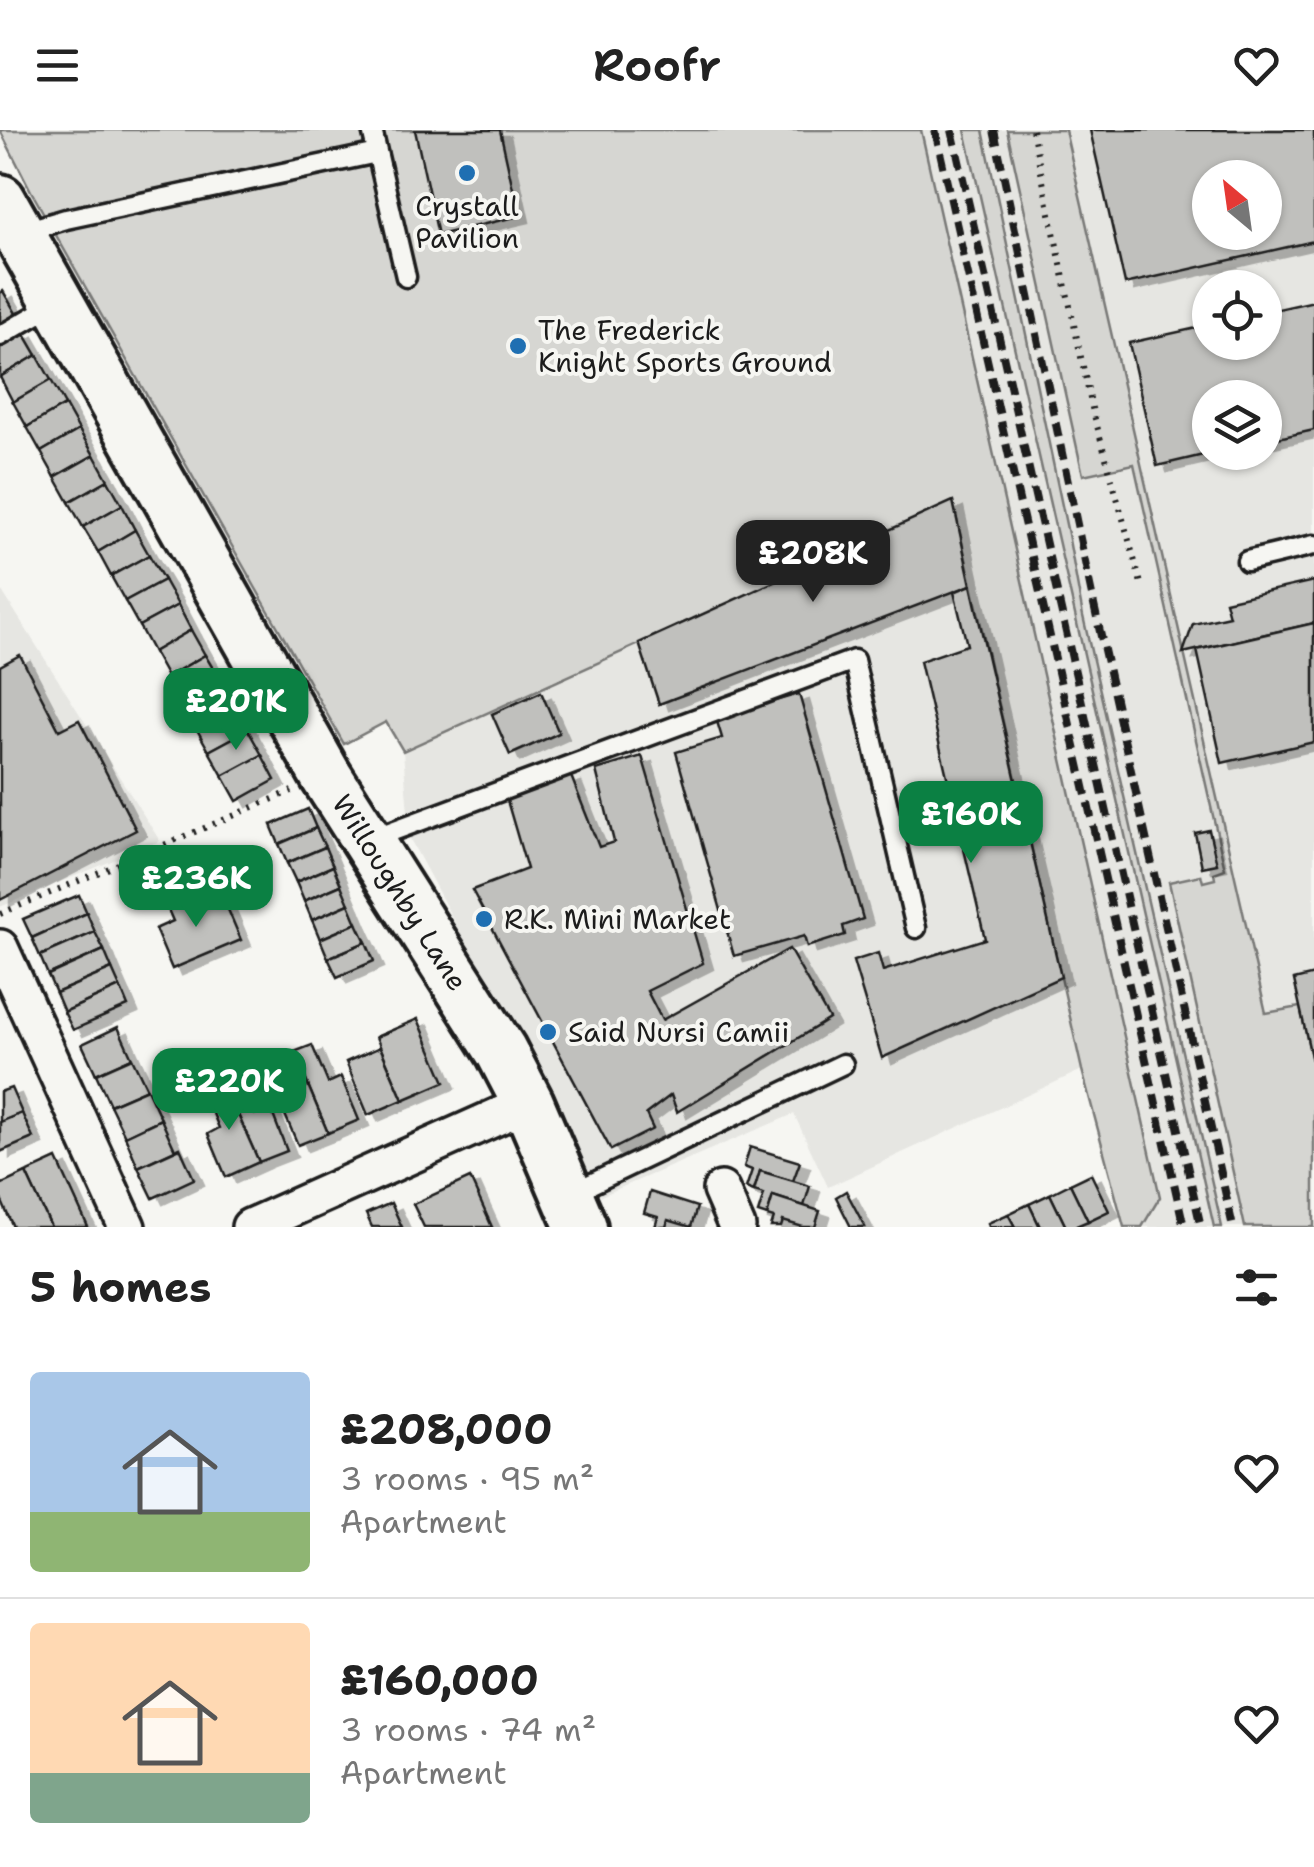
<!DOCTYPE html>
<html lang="en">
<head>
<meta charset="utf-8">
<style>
	body { margin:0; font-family:"Shantell Sans",sans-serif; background:#f6f6f6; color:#222; height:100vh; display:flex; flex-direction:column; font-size:38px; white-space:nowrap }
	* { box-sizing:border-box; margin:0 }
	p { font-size:32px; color:#767676 }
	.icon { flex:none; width:55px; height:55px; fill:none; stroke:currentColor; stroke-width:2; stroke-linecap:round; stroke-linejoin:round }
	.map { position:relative; height:1097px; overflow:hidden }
	.details { display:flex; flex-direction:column; background:#fff; flex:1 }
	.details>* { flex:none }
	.needle { width:65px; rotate:331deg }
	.tools { position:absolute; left:1192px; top:30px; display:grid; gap:20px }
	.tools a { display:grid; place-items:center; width:90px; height:90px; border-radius:50%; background:#fff; box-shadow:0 2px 8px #0004; font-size:50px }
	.price { position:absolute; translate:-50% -85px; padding:0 22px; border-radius:20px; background:#0b8043; color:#fff; font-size:32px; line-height:65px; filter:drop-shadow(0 2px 5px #0008) }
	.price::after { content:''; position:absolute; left:50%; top:60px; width:30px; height:22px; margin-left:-15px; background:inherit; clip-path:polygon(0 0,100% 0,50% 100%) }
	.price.selected { background:#222; color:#fff }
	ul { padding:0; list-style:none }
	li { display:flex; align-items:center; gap:30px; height:250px; padding:0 30px }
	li+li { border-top:2px solid #e0e0e0 }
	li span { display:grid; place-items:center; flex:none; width:280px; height:200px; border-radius:10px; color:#555 }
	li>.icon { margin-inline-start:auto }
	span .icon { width:120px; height:120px; fill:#fffc; stroke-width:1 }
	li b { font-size:42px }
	h2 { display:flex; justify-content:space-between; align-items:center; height:120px; padding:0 30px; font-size:42px }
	header { display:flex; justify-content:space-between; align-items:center; height:130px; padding:0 30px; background:#fff; font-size:45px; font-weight:600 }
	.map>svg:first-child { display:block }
	.built { fill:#e6e6e2; fill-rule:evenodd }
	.green { fill:#d6d6d2; stroke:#797977; stroke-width:2.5 }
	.building { fill:#c0c0bd; stroke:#1c1c1c; stroke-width:2.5; fill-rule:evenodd; filter:url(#shadow) }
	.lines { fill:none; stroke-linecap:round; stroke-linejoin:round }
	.lane-casing { stroke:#1c1c1c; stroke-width:25 }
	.street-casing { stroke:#1c1c1c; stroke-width:42 }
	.secondary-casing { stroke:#1c1c1c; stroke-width:58 }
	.path { stroke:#1c1c1c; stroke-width:6; stroke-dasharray:2.5 8; stroke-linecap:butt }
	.lane { stroke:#f6f6f2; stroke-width:18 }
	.street { stroke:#f6f6f2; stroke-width:35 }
	.secondary { stroke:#f6f6f2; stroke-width:50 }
	.rail { stroke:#1c1c1c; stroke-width:8; stroke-dasharray:15 8; stroke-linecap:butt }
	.poi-dot { fill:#1f6fb2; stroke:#f6f6f2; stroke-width:4 }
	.labels { text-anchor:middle; stroke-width:8; stroke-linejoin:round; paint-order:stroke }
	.poi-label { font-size:28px; fill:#1c1c1c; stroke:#f6f6f2; text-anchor:start }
	.street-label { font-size:28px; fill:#1c1c1c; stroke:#f6f6f2 }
</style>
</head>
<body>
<header><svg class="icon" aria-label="menu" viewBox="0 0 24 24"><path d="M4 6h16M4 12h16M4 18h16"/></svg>Roofr<svg class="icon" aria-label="heart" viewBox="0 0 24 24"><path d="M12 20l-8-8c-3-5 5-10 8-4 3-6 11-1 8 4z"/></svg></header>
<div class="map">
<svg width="1314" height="1097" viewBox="0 0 1314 1097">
	<defs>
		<filter id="shadow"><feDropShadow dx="10" dy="6" stdDeviation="0" flood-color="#0004"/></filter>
	</defs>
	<rect width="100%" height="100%" fill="#f6f6f2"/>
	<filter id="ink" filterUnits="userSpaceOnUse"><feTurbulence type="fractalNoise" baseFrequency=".01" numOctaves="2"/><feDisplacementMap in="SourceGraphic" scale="20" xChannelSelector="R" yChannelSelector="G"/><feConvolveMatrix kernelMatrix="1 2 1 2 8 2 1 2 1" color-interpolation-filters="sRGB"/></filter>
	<g filter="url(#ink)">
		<g class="built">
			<path d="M921,0h86l76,345 51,-11 91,406 -10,9 -13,3 -2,-7 -31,7 76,345h-103l17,-30z"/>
			<path d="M1065,0h249v940l-14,-63 -34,7zM1210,48h55v54h-55zM1210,158h55v54h-55zM1210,268h55v54h-55z"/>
			<path d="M953,371l129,569 -254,117 -34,-73 -193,82 -191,-357 -7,-88z"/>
			<path d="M0,458l160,253 -160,66z"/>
		</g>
		<g class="green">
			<path d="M0,0h921l239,1067 -18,30h-18l-42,-157 -129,-568 -550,249 -17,-29 -42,22 -313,-553z"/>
			<path d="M965,0h18l85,404 15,82 139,611h-8z"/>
			<path d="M1007,0h58l201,883 34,-6 14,63v157h-69l-76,-345 32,-7 2,7 12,-3 -1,-6 11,-4 -91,-405 -51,11z"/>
		</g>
		<g class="building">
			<path d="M415,0h85l19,86 -81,19z"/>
			<path d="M1090,0h224v111l-189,43zM1210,48h55v54h-55z"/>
			<path d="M3,161l14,24 -17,9v-31z"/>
			<path d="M1314,171v129l-49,11v-43h-55v54h6l-59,14 -28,-123 81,-18v17h55v-30z"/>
			<path d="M23,201l14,24 -37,22v-33z"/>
			<path d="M37,225l14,25 -38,22 -13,-25z"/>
			<path d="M51,250l14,25 -38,22 -14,-25z"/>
			<path d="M65,275l14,25 -38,22 -14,-25z"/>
			<path d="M79,300l15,25 -39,22 -14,-25z"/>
			<path d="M94,325l14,25 -39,22 -14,-25z"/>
			<path d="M108,350l14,25 -39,22 -14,-25z"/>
			<path d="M953,371l18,84 -312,119 -20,-61z"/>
			<path d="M122,375l13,25 -37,22 -15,-25z"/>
			<path d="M135,400l14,25 -38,21 -13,-24z"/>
			<path d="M149,425l15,25 -39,21 -14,-25z"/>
			<path d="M164,450l14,25 -39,21 -14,-25z"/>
			<path d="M1314,451v42l-131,30 10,-29 36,-8 -4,-15z"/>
			<path d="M971,455l90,392 -179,81 -29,-97 25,-8 5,18 102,-32 -65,-278 47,-16 -13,-53z"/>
			<path d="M178,475l13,25 -38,22 -14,-26z"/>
			<path d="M1314,493v119l-92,21 -25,-113z"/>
			<path d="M191,500l14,25 -38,22 -14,-25z"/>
			<path d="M20,525l39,75 20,-10 57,110 -136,70v-234z"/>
			<path d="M205,525l15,25 -39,22 -14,-25z"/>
			<path d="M220,550l14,25 -39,21 -14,-24z"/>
			<path d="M541,562l18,41 -49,22 -18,-41z"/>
			<path d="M799,564l64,225 -20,7 2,9 -38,12 -3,-11 -70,20 -58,-204 46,-14 -6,-20z"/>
			<path d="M234,575l14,25 -39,21 -14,-25z"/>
			<path d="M248,600l14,25 -39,21 -14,-25z"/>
			<path d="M262,625l13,25 -38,21 -14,-25z"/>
			<path d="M642,626l61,207 -56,28 15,29 127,-71 40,70 -152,93 -6,-17 -25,19 7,15 -42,21 -139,-260 55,-21 -21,-72 65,-21 28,71 15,-5 -18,-72z"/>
			<path d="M308,679l8,19 -37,16 -8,-19z"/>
			<path d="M316,698l9,19 -38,16 -8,-19z"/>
			<path d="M1209,700l8,34 -15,3 -7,-34z"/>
			<path d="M325,717l8,19 -37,16 -9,-19z"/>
			<path d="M333,736l8,19 -37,16 -8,-19z"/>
			<path d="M341,755l8,19 -37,16 -8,-19z"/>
			<path d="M198,762l7,16 19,-8 17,40 -69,29 -17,-40 18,-8 -7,-16z"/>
			<path d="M79,765l8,18 -55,25 -9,-19z"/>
			<path d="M349,774l8,19 -37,16 -8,-19z"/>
			<path d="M87,783l8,19 -55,24 -8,-18z"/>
			<path d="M357,793l9,19 -38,16 -8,-19z"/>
			<path d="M95,802l9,18 -56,25 -8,-19z"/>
			<path d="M366,812l8,19 -37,16 -9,-19z"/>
			<path d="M104,820l8,19 -56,24 -8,-18z"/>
			<path d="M112,839l8,18 -56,25 -8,-19z"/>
			<path d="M1314,845v95l-20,-90z"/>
			<path d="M120,857l8,19 -55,24 -9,-18z"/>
			<path d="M418,889l27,63 -42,18 -27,-63z"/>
			<path d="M118,897l14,31 -36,16 -14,-30z"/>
			<path d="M312,915l16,38 13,-6 18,43 -31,13 -34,-81z"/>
			<path d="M380,917l23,53 -35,15 -22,-53z"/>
			<path d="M294,922l34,81 -30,12 -18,-42 12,-5 -16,-38z"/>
			<path d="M132,928l15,31 -37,16 -14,-31z"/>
			<path d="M239,945l16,39 15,-7 17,44 -28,11 -36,-81z"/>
			<path d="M223,951l36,81 -33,15 -18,-43 11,-6 -16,-38z"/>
			<path d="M11,958l11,25 -22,9v-30z"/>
			<path d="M147,959l14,30 -36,17 -15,-31z"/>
			<path d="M22,983l11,25 -33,14v-30z"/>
			<path d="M161,989l14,31 -37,17 -13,-31z"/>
			<path d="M750,1017l50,15 -7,19 -33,-10 -6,20 -8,-3 6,-18 -8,-3z"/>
			<path d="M180,1018l14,31 -41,19 -15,-31z"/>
			<path d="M57,1029l31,68h-37l-25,-54z"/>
			<path d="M760,1041l50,15 -6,20 -31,-10 -6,20 -9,-3 6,-19 -10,-3z"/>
			<path d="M26,1043l25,54h-38l-13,-30v-12z"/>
			<path d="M1091,1044l18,37 -21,10 -18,-37z"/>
			<path d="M470,1048l22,49h-68l-11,-23z"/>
			<path d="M1070,1054l18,37 -14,6h-8l-16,-33z"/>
			<path d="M846,1061l19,36h-14l-15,-30z"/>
			<path d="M650,1062l47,15 -6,20 -23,-7 -2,7h-11l3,-10 -14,-4z"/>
			<path d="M1050,1064l16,33h-26l-11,-23z"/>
			<path d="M773,1066l47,15 -5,16h-12l-20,-6 -2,6h-10l3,-9 -7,-2z"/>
			<path d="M391,1073l11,24h-30l-6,-13z"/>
			<path d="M1029,1074l11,23h-25l-7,-13z"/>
			<path d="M1008,1084l7,13h-26l-1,-4z"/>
		</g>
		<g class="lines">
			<defs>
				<g id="lane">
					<path d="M372,0l34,147"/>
					<path d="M22,102l44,-13 311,-66"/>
					<path d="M0,206l53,-31"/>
					<path d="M1247,431l67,-16"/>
					<path d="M371,709l483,-179 62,268"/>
					<path d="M572,1063l271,-129"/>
				</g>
				<g id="street">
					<path d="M0,818l127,279"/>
					<path d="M721,1060l16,37"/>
					<path d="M250,1097l278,-124"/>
				</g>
				<g id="secondary">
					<path id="s1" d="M0,70l326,576 175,275 27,52 53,124"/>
				</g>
			</defs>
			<use href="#lane" class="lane-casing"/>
			<use href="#street" class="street-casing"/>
			<use href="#secondary" class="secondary-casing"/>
			<g class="path">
				<path d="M1032,0l60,278 50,179"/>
				<path d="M0,784l292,-123"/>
			</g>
			<use href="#lane" class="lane"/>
			<use href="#street" class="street"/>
			<use href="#secondary" class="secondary"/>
			<g class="rail">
				<path d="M935,0l249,1097"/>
				<path d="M952,0l249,1097"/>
				<path d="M994,0l100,475 139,622"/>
			</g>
		</g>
	</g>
	<g class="poi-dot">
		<circle cx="467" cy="43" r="10"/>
		<circle cx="518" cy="216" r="10"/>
		<circle cx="484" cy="789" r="10"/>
		<circle cx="548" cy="902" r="10"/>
	</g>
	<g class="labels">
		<g class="poi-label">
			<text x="467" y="86" text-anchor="middle">Crystall<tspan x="467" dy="32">Pavilion</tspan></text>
			<text x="538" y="210">The Frederick<tspan x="538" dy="32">Knight Sports Ground</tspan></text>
			<text x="504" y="799">R.K. Mini Market</text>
			<text x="568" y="912">Said Nursi Camii</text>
		</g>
		<g class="street-label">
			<text dy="10" stroke="none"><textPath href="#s1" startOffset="800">Willoughby Lane</textPath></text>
		</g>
	</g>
</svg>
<div class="tools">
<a><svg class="needle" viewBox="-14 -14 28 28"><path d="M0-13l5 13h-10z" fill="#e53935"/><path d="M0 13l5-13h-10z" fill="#767676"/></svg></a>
<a><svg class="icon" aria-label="locate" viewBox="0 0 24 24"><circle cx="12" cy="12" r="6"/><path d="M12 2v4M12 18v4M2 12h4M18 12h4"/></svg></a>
<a><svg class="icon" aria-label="layers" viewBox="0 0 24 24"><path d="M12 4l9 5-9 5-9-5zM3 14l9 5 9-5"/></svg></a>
</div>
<b class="price selected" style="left:813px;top:475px">£208K</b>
<b class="price" style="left:236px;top:623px">£201K</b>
<b class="price" style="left:971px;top:736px">£160K</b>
<b class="price" style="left:196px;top:800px">£236K</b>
<b class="price" style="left:229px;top:1003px">£220K</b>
</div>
<section class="details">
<h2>5 homes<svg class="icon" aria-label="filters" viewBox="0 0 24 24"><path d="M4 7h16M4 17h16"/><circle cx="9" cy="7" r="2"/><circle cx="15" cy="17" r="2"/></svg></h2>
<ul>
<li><span style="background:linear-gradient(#a9c7e8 70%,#8fb573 0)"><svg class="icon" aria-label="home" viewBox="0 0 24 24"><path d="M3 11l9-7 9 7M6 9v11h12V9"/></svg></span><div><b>£208,000</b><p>3 rooms · 95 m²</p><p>Apartment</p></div><svg class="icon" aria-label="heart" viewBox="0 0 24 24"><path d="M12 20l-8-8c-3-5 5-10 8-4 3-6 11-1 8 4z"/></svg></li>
<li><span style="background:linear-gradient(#ffd9b3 75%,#7fa58c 0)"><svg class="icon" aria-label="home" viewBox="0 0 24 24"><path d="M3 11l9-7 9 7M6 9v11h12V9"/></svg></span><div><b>£160,000</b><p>3 rooms · 74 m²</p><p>Apartment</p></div><svg class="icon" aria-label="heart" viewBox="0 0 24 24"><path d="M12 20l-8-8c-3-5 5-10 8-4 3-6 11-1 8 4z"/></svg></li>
</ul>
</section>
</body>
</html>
